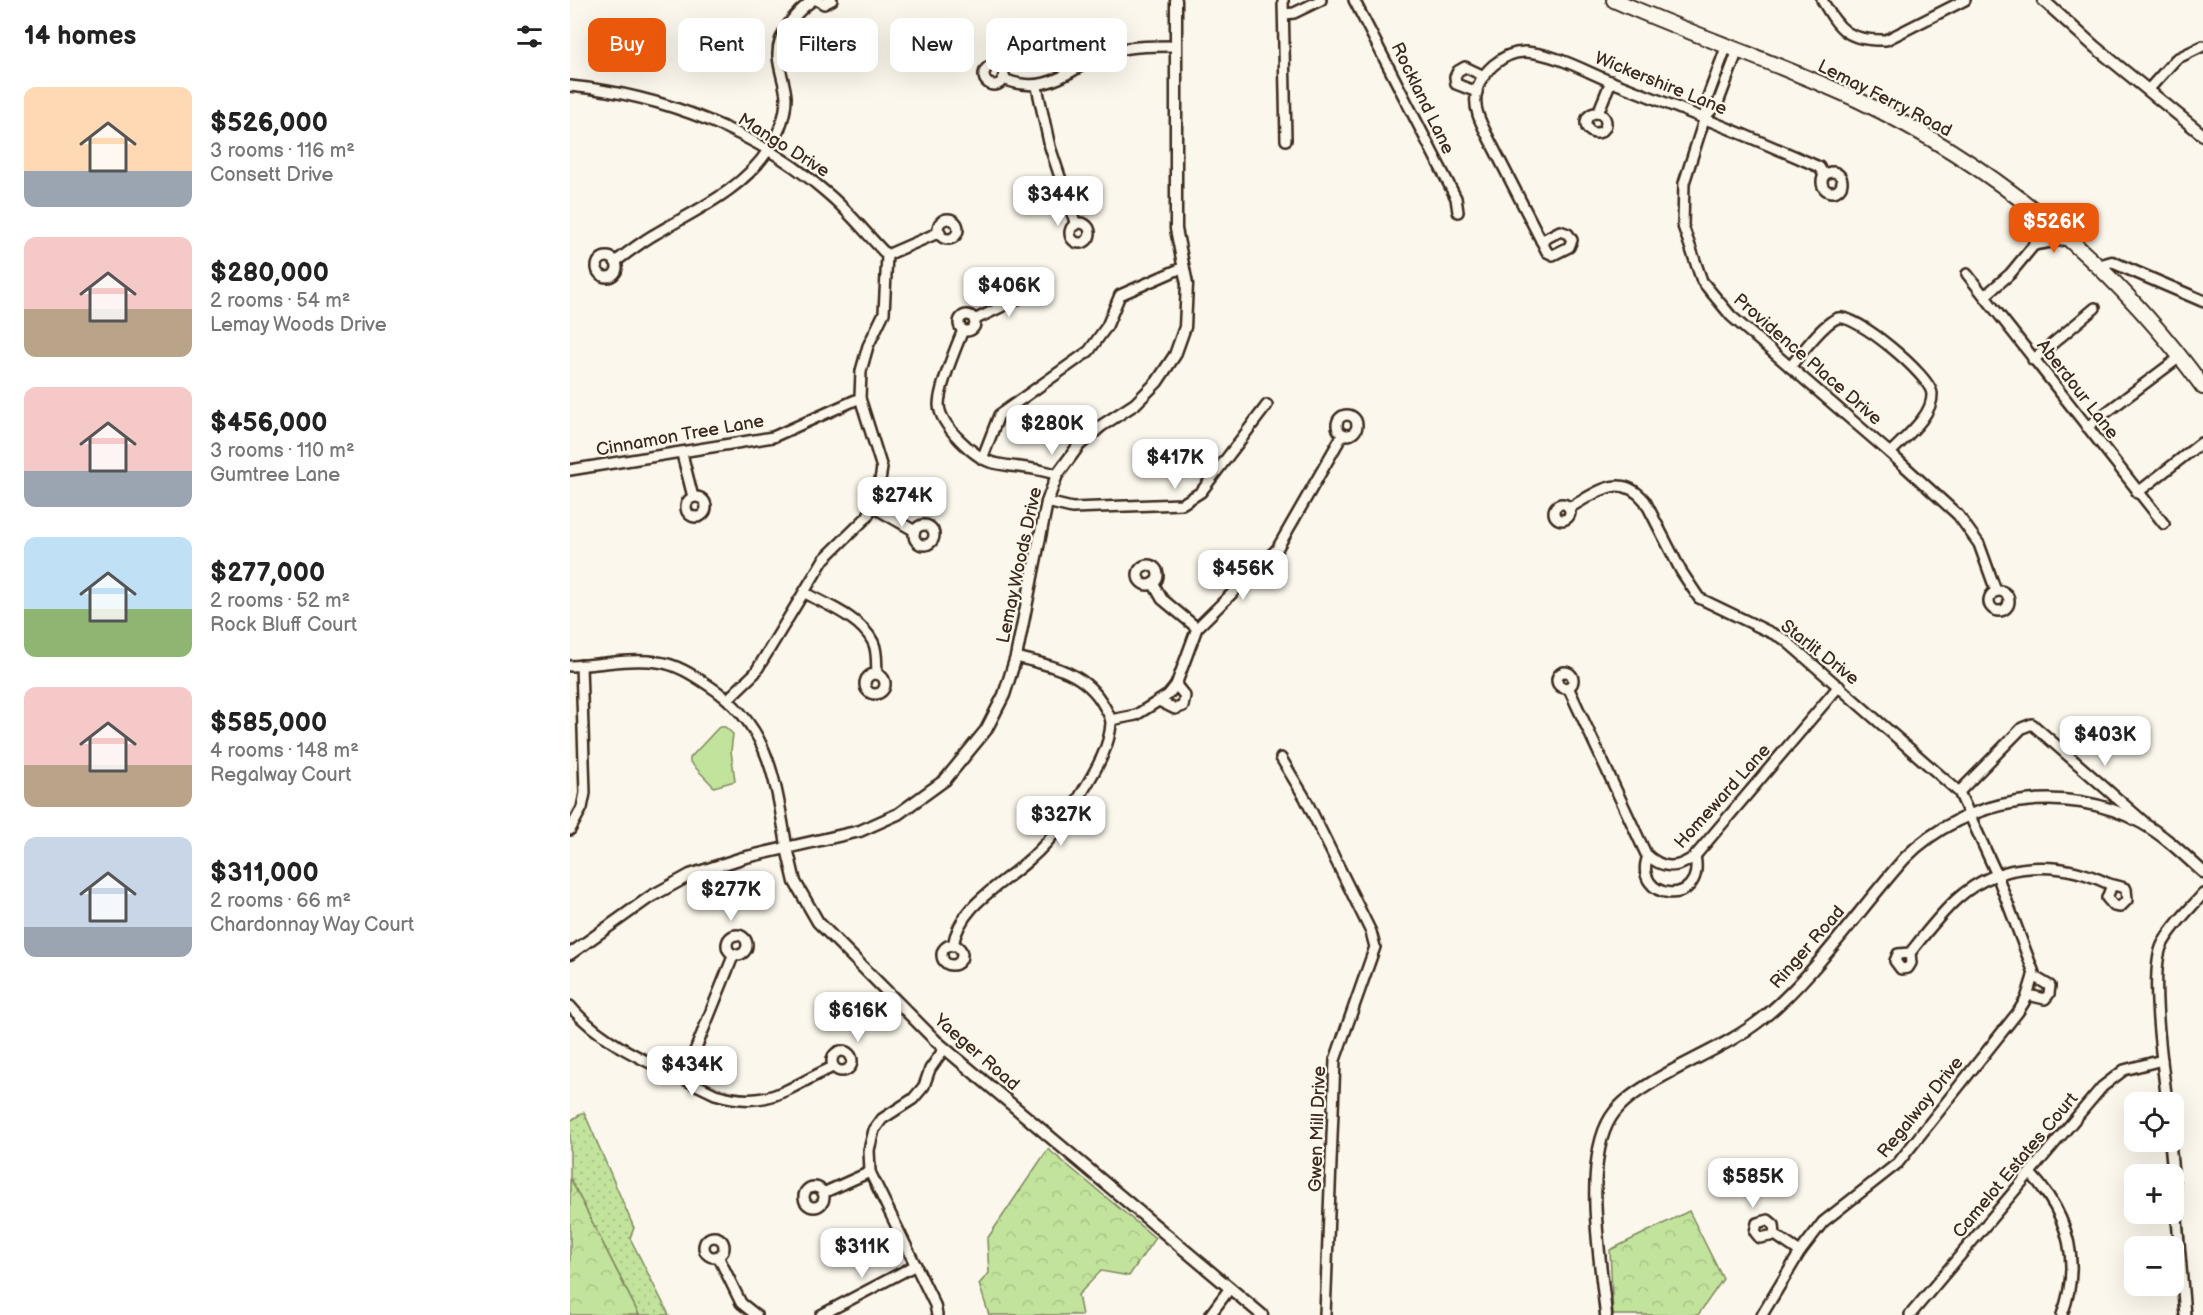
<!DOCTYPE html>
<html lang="en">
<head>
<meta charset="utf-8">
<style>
	body { margin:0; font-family:"Balsamiq Sans",sans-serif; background:#f6f6f6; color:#222; height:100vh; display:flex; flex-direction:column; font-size:22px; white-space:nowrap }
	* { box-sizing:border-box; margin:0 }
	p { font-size:20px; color:#767676 }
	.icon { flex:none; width:33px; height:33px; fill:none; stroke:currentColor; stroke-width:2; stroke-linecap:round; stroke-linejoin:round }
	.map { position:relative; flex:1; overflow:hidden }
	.sheet { display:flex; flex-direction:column; background:#fff; width:570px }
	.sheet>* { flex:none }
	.hud { position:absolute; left:18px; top:18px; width:570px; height:54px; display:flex; gap:12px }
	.buttons { position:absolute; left:1554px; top:1092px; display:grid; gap:12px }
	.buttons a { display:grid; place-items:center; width:60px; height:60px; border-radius:12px; background:#fff; box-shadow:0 6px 24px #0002; font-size:30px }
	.price { position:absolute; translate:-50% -51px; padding:0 14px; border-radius:12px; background:#fff; color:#222; font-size:20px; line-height:39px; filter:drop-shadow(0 2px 3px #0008) }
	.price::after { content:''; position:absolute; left:50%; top:36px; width:18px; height:14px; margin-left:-9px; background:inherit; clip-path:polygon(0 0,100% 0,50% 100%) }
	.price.selected { background:#ea580c; color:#fff }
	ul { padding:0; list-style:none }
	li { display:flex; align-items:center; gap:18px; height:150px; padding:0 24px }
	li span { display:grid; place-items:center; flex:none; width:168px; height:120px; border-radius:12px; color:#555 }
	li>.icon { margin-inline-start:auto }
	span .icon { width:72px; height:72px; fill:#fffc; stroke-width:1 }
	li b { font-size:26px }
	h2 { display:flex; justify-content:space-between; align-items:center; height:72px; padding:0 24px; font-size:26px }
	.pill { padding:0 21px; border-radius:12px; background:#fff; box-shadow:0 6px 24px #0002; font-size:21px; line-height:54px }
	.pill.selected { background:#ea580c; color:#fff }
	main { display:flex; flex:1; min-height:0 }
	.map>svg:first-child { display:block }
	.grass { fill:url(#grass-dots); stroke:#7e865d; stroke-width:1.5 }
	.forest { fill:url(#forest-crowns); stroke:#7e865d; stroke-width:1.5 }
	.park { fill:#c2e39c; stroke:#7e865d; stroke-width:1.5 }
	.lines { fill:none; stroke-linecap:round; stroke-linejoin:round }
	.minor-casing { stroke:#3b2a1e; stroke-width:14 }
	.tertiary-casing { stroke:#3b2a1e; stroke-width:15 }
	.primary-casing { stroke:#3b2a1e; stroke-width:18 }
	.minor { stroke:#fbf7ec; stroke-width:9 }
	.tertiary { stroke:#fbf7ec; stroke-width:10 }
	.primary { stroke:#fbf7ec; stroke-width:14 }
	.labels { text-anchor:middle; stroke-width:4.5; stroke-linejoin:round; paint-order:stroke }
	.street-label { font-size:18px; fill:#3b2a1e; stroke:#fbf7ec }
</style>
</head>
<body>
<main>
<section class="sheet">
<h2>14 homes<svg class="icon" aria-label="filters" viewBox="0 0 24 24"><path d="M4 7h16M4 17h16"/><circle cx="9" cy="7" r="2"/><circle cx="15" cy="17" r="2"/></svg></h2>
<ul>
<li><span style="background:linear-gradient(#ffd9b3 70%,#9aa5b1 0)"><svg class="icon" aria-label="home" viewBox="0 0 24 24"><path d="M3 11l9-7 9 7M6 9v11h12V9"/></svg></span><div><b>$526,000</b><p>3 rooms · 116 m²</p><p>Consett Drive</p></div></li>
<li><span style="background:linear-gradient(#f6c9c9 60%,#b9a48a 0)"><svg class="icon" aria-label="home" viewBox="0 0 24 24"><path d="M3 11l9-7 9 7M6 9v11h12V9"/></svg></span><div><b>$280,000</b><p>2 rooms · 54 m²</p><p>Lemay Woods Drive</p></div></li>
<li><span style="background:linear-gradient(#f6c9c9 70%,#9aa5b1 0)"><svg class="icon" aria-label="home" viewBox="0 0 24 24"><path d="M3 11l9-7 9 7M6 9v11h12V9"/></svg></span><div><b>$456,000</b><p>3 rooms · 110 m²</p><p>Gumtree Lane</p></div></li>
<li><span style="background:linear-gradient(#bfe0f5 60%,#8fb573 0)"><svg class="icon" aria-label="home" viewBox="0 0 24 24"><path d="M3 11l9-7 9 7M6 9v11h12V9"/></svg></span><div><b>$277,000</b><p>2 rooms · 52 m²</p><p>Rock Bluff Court</p></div></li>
<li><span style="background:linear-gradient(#f6c9c9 65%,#b9a48a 0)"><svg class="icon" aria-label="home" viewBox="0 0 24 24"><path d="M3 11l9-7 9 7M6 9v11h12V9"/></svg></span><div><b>$585,000</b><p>4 rooms · 148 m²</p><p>Regalway Court</p></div></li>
<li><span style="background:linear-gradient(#c9d6e8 75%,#9aa5b1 0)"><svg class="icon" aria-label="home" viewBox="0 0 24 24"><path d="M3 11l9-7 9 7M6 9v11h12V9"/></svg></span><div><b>$311,000</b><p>2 rooms · 66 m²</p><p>Chardonnay Way Court</p></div></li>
</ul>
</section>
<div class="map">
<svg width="1633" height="1315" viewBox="0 0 1633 1315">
	<defs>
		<pattern id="grass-dots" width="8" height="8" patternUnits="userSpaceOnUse" patternTransform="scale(1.5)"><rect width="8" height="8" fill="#c2e39c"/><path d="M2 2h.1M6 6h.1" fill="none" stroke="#a8c386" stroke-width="1.8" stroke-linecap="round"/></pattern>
		<pattern id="forest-crowns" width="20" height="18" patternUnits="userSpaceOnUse" patternTransform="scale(1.5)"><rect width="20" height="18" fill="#c2e39c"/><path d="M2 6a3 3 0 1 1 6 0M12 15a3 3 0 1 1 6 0" fill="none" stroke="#a8c386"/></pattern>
	</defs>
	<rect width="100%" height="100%" fill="#fbf7ec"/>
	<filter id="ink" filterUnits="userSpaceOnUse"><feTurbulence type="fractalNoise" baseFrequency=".0167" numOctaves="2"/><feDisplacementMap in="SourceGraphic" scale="12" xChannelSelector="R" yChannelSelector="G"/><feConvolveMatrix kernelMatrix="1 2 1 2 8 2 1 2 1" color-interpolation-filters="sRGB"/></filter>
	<g filter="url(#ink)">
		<path class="grass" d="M14,1112l50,116 -4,10 39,77h-30l-69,-137v-57z"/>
		<g class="forest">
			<path d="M478,1149l107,89 -26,38 -28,-5 -23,24 4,20h-93l-10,-31 10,-11 -2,-34z"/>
			<path d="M0,1178l69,137h-69z"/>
			<path d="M1119,1211l34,68 -25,36h-85l-3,-65z"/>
		</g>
		<path class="park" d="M149,727h6l8,7 -2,17 4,30 -21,6 -24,-25v-4z"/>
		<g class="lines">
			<defs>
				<g id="minor">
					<path d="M247,0l7,4 8,-4"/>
					<path d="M713,0l3,140"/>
					<path d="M784,0l102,198 2,14"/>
					<path d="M1252,0c18,31 26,41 64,40l79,-40"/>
					<path d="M715,14l9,-1 27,-13"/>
					<path d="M1157,45l-20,54 -2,18 -21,66 -1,43 19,55 29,35 159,137 68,62 21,29 17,47"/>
					<circle cx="424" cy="75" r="10"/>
					<path d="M433,79c31,12 51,4 78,-13 7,-4 13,-10 20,-12 25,-8 49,-8 75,-8"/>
					<path d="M0,86c92,9 187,45 257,107 22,18 40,42 60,62l-3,58 -16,33 -7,25 -1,27 22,70 -5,30 -10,19 -43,42 -69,114 -26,25"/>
					<path d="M467,87l13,60 26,78"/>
					<path d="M1578,90l28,-31 27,-13"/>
					<path d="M907,92l-21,-8 -1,-7 3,-6 7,-4 19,9"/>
					<path d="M1028,113l13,-32"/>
					<circle cx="1026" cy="123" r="10"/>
					<path d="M1135,117l13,-14 20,-53"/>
					<circle cx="1262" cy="182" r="10"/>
					<circle cx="378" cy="229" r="10"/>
					<circle cx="510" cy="233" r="10"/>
					<path d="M971,241l19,-10 8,3 4,6 -3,7 -16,8 -6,-3 -60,-117c-6,-12 -13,-25 -11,-39 2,-23 28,-45 50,-44 30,2 59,19 86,30 70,27 139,55 207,85l5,8"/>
					<path d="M1464,245l34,-6"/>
					<path d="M317,255l53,-23"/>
					<circle cx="37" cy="267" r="10"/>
					<path d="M45,262c14,-10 27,-21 42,-29 41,-24 85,-43 112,-84 10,-16 17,-33 17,-52 -1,-14 -7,-27 -8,-41 -1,-23 18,-44 35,-56"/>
					<path d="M1397,274l197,250"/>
					<path d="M1416,295l24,-21 24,-29 1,-34"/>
					<circle cx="397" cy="323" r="8"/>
					<path d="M404,320l58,-28"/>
					<path d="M393,330c-7,17 -24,57 -24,75 1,20 36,54 55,58 21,5 43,4 63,12"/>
					<path d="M1463,360l62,-52"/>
					<path d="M1220,367c10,-12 34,-45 48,-49 17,-5 93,58 94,76 1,22 -28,44 -42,59"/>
					<circle cx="777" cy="425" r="10"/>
					<path d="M1517,427l93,-70"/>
					<path d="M112,454l11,43"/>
					<path d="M412,459l17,-44 90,-64 18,-25 13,-31 64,-28"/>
					<path d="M0,470l203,-33 87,-39"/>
					<path d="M1567,493l64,-50"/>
					<circle cx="126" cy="507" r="10"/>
					<path d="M477,502l25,6 110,-4 19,-12 66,-87"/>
					<circle cx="992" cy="512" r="8"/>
					<path d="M303,507l42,24"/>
					<path d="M999,508c27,-15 51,-37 76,-7l36,70 18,27 85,41 175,153 38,83 37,98 -8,26 -8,13 -120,151 -75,59 -23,30 -38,63"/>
					<circle cx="354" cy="535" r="10"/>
					<circle cx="578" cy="575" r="10"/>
					<path d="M583,583l9,16 35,29"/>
					<circle cx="1429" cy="601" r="10"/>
					<path d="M235,593c22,12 56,25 68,49 5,10 3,22 4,32"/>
					<path d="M0,666c29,-1 59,-8 88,-4 18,2 35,13 50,23 62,40 67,94 79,163"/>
					<circle cx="995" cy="680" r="8"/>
					<circle cx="305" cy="684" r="10"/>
					<path d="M998,687l78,167c16,15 31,16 49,2l144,-170"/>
					<path d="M591,702l14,7 8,-3 2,-10 -9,-11"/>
					<path d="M541,720l25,-5 32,-20 8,-10 21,-57 80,-79 66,-115"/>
					<path d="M711,758l24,40 66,134 4,15 -40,113 -10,255"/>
					<path d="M1389,792l63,-64 10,-4 112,98"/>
					<path d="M0,830l12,-22 3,-15 -4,-128"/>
					<path d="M1078,856c-17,44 58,54 47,0"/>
					<circle cx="167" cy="945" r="10"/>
					<circle cx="382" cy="955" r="10"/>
					<path d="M383,946c6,-41 49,-61 77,-87 24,-21 40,-46 56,-73 11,-18 24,-41 25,-63 0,-6 -4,-12 -7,-17 -18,-34 -54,-41 -88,-49"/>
					<path d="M1340,953l1,10 -3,5 -7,1 -6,-8 3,-7 12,-1c15,-19 30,-39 48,-55 43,-38 103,-38 151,-14 6,2 12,2 17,5l1,11 -7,7 -6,-1 -7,-8 5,-13"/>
					<path d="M1458,995l17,4 4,-5 1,-8 -17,-10"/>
					<path d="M0,1006c36,43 96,63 145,88 54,16 71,-6 118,-27"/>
					<circle cx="272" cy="1061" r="10"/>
					<path d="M114,1078l50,-124"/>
					<path d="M1597,1102c-4,-34 -18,-128 -5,-157 10,-19 27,-35 41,-51"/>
					<path d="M1600,1142l3,32"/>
					<path d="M1460,1173c38,41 52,88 32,142"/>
					<path d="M1604,1183l11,132"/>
					<circle cx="244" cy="1197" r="10"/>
					<path d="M253,1193l47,-21"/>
					<path d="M1205,1235l-15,3 -5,-6 2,-9 11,-3 6,5 1,10 25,17"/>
					<circle cx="144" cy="1247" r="10"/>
					<path d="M148,1256l23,47 15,12"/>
					<path d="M251,1315l95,-50"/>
					<path d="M367,1315l-2,-10 -65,-133 -1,-22 5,-20 8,-11 31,-20 11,-13 6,-17 14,-20"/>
					<path d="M640,1315l20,-27"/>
					<path d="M1340,1315l192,-228 22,-17 38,-10"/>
				</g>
				<g id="tertiary">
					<path d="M1473,0l52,47 108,88"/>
					<path d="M1528,266l14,-4 91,39"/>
					<path d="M217,848l8,34 23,40 118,119 326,274"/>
					<path d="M0,954l80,-57 40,-22 52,-17 118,-27 38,-17 47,-34 41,-50 18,-35 12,-38 31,-155 10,-27 22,-30 22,-19 34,-22 22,-22 18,-27 10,-28 2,-43 -11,-55v-229"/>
					<path d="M1036,1315c-5,-53 -24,-153 5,-198 11,-17 29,-27 45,-37 35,-21 75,-36 107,-62 51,-41 97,-110 142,-160 60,-61 161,-77 237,-35 23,13 42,32 61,49"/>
				</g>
				<path id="primary" d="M1044,0c81,36 164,63 244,100 136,64 257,165 345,287"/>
			</defs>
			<use href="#minor" class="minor-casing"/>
			<use href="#tertiary" class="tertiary-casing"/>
			<use href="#primary" class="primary-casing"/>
			<use href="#minor" class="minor"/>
			<use href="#tertiary" class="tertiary"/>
			<use href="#primary" class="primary"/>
		</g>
	</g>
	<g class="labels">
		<g class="street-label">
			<text transform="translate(1091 83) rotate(22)" y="6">Wickershire Lane</text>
			<text transform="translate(853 98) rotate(64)" y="6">Rockland Lane</text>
			<text transform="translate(1315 98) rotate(27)" y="6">Lemay Ferry Road</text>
			<text transform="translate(214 145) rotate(32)" y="6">Mango Drive</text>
			<text transform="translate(1238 359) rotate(41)" y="6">Providence Place Drive</text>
			<text transform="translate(1508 389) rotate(52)" y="6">Aberdour Lane</text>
			<text transform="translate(110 435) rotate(-10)" y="6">Cinnamon Tree Lane</text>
			<text transform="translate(449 565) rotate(-78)" y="6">Lemay Woods Drive</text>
			<text transform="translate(1250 652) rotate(38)" y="6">Starlit Drive</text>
			<text transform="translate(1152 796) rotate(-48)" y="6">Homeward Lane</text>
			<text transform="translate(1237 947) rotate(-49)" y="6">Ringer Road</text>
			<text transform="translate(407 1052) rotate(41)" y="6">Yaeger Road</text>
			<text transform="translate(1350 1107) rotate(-51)" y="6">Regalway Drive</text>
			<text transform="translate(747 1129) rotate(-88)" y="6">Gwen Mill Drive</text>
			<text transform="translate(1445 1165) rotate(-50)" y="6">Camelot Estates Court</text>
		</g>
	</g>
</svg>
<div class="buttons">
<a><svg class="icon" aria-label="locate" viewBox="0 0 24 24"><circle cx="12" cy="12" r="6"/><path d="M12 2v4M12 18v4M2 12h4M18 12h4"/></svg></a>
<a>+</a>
<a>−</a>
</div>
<b class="price" style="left:488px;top:227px">$344K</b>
<b class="price selected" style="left:1484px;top:254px">$526K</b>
<b class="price" style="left:439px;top:318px">$406K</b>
<b class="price" style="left:482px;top:456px">$280K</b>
<b class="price" style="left:605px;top:490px">$417K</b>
<b class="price" style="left:332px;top:528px">$274K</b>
<b class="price" style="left:673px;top:601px">$456K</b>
<b class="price" style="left:1535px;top:767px">$403K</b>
<b class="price" style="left:491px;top:847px">$327K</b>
<b class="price" style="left:161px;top:922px">$277K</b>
<b class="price" style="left:288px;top:1043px">$616K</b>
<b class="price" style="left:122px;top:1097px">$434K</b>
<b class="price" style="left:1183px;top:1209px">$585K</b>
<b class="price" style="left:292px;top:1279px">$311K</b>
<div class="hud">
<a class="pill selected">Buy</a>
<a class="pill">Rent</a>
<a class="pill">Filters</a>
<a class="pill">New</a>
<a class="pill">Apartment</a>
</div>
</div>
</main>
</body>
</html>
